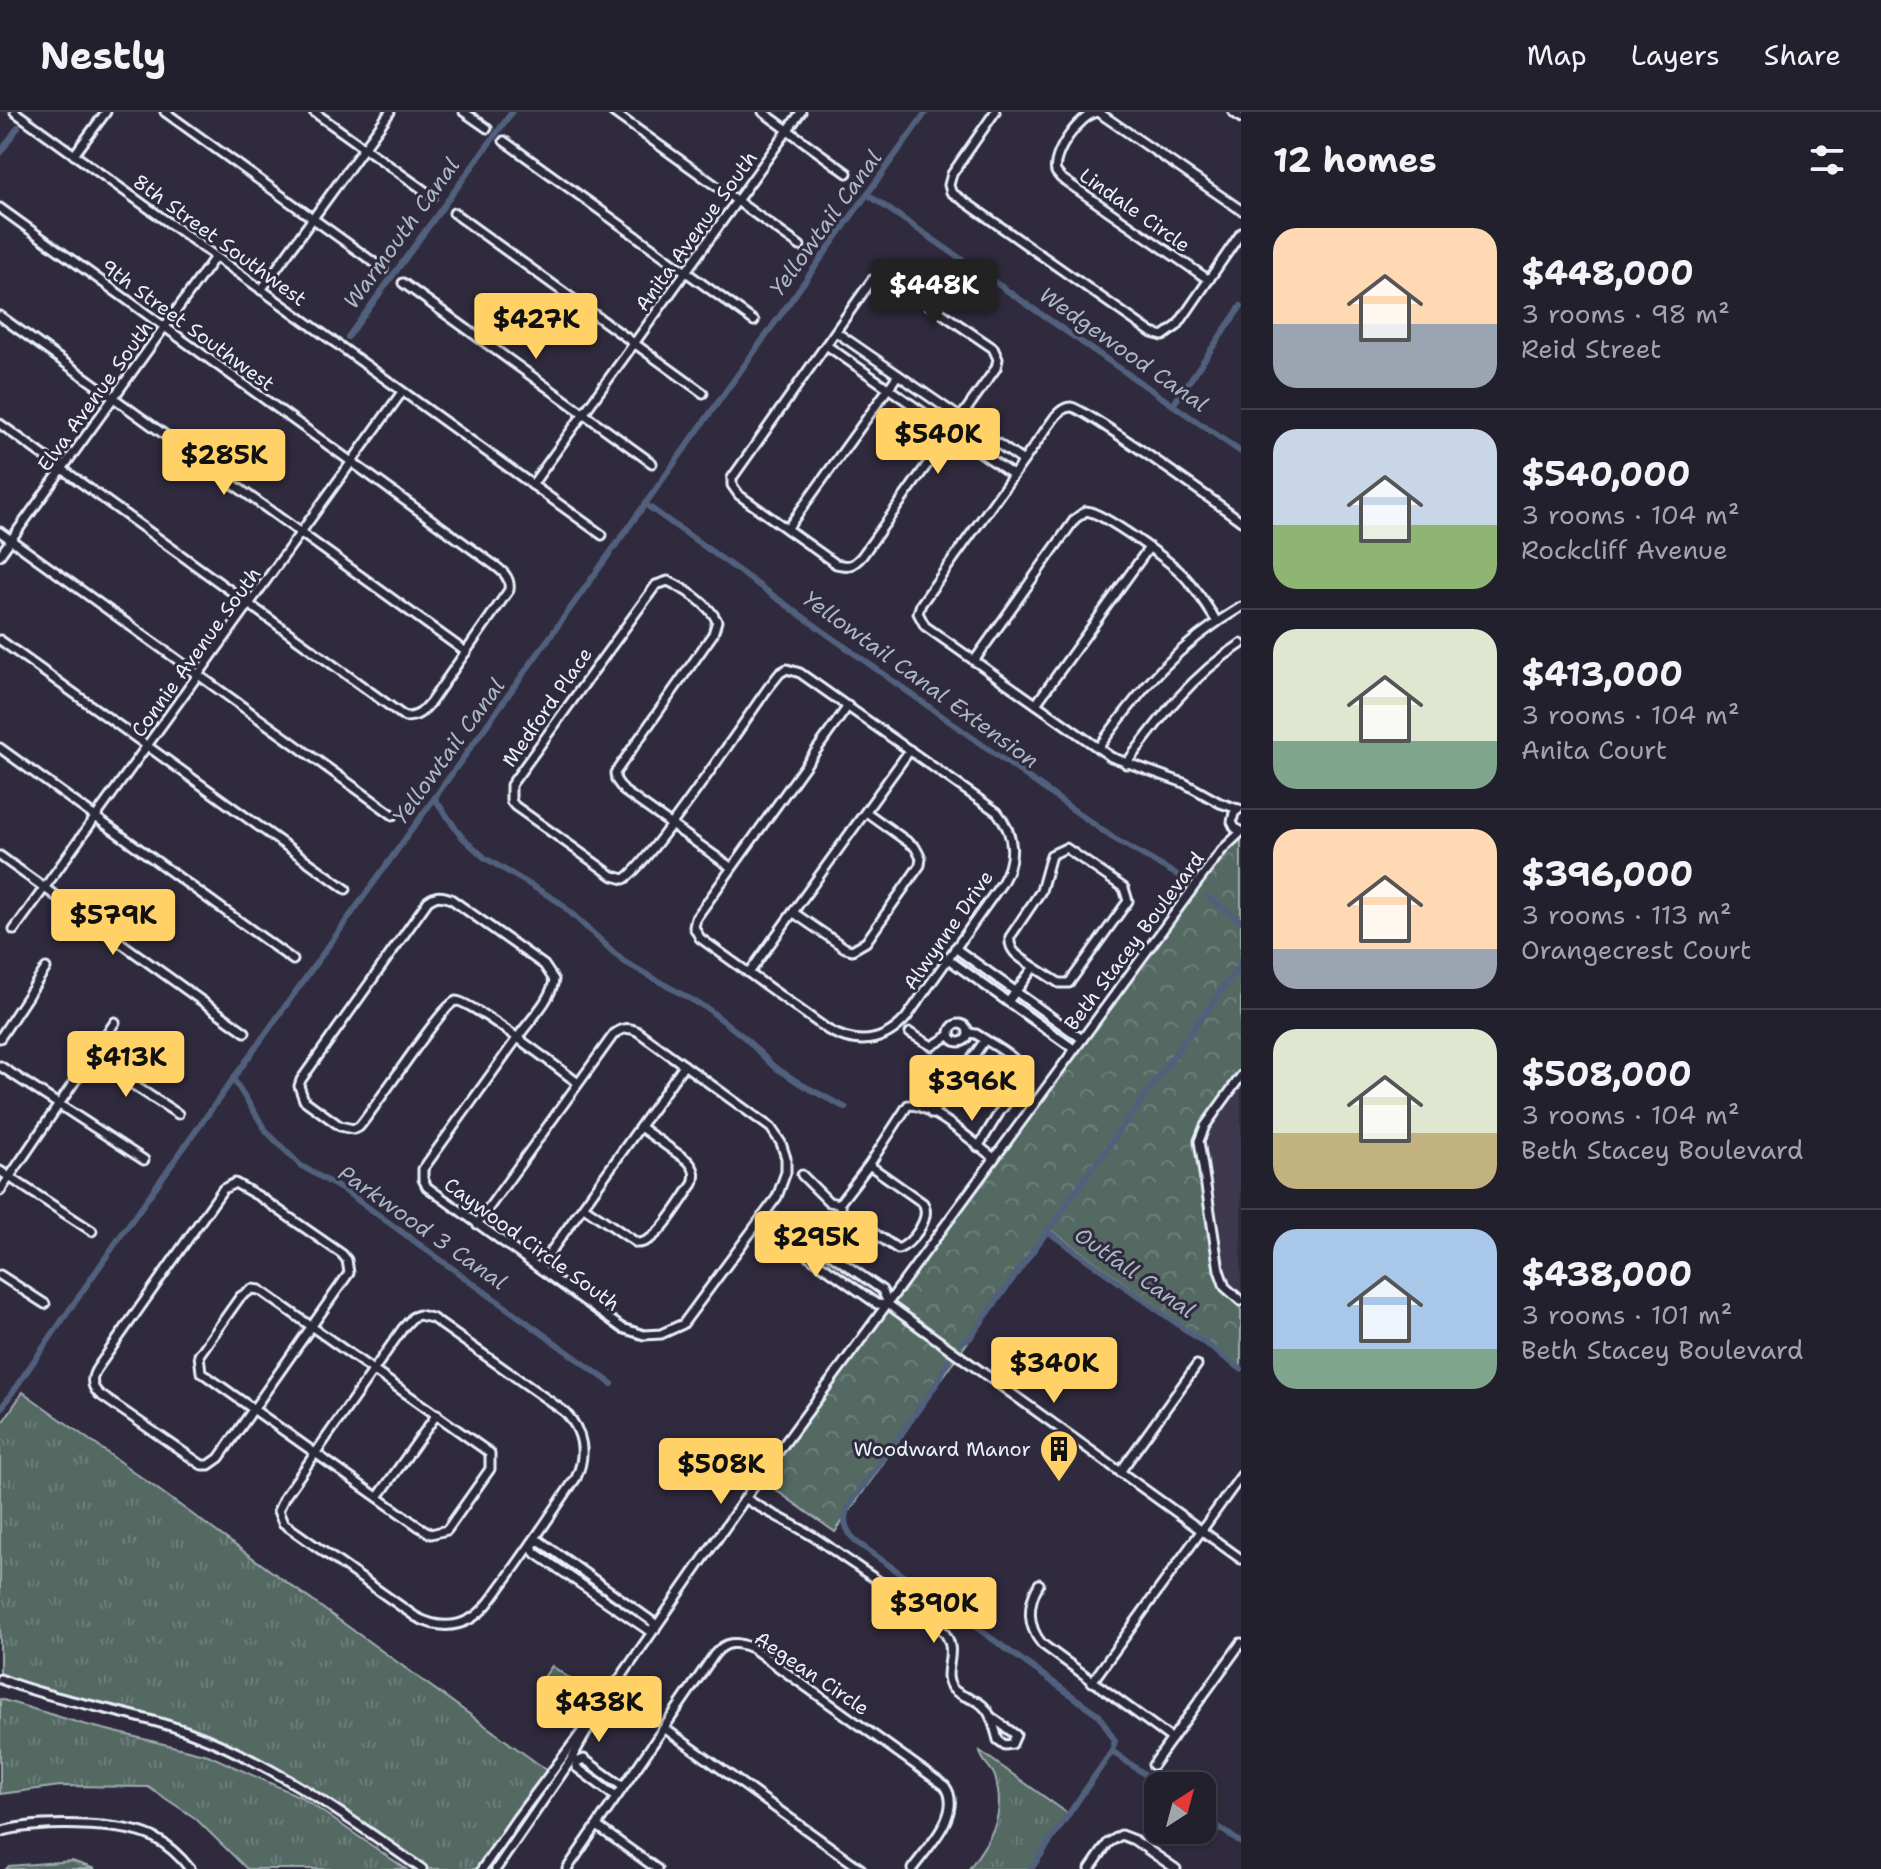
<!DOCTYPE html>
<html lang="en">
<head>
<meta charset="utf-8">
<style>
	body { margin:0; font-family:"Shantell Sans",sans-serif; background:#2b2836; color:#f1f3f6; height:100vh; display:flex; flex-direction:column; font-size:30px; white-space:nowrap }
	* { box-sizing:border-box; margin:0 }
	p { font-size:26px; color:#a3a3aa }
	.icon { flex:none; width:44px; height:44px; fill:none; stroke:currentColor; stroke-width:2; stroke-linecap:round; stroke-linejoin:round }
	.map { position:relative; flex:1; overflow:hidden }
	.drawer { display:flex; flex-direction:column; background:#23202e; width:640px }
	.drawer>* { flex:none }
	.needle { width:52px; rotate:36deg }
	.buttons { position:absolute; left:1144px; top:1660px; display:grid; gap:16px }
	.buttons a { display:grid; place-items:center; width:72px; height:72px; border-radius:16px; background:#23202e; box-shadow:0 2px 6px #0004,0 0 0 2px #403e4a; font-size:40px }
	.price { position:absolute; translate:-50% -68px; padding:0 18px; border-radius:8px; background:#ffd166; color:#111; font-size:26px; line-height:52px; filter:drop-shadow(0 2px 4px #0008) }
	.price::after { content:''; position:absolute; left:50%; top:48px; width:24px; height:18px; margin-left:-12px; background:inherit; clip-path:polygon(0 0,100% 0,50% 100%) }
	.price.current { background:#222; color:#fff }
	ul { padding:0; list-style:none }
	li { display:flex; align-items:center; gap:24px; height:200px; padding:0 32px }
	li+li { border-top:2px solid #403e4a }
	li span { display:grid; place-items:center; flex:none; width:224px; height:160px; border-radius:24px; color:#555 }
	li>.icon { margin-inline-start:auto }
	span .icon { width:96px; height:96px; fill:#fffc; stroke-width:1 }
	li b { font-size:34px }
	h2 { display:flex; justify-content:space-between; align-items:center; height:96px; padding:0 32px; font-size:34px }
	header { display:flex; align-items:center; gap:48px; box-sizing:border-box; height:112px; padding:0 40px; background:#23202e; border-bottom:2px solid #403e4a }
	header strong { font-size:38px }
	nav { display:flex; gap:44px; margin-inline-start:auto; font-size:28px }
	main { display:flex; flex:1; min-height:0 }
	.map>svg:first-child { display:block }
	.built { fill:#3c384e }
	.grass { fill:url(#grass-tufts); stroke:#9eadae; stroke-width:2 }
	.forest { fill:url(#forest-crowns); stroke:#9eadae; stroke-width:2 }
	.park { fill:#546964; stroke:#9eadae; stroke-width:2 }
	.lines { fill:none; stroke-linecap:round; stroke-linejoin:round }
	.canal { stroke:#51617b; stroke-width:6 }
	.minor-casing { stroke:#e8f1f8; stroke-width:13 }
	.minor { stroke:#2f2a3d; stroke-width:7 }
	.labels { text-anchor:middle; stroke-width:6; stroke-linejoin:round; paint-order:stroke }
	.street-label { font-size:20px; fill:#e8f1f8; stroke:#2f2a3d }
	.poi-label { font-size:20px; fill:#e8f1f8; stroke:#2f2a3d; text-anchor:end }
	.water-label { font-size:22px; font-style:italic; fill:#acb7c6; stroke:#2f2a3d }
</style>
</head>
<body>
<header>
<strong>Nestly</strong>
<nav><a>Map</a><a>Layers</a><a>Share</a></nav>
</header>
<main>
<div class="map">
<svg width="1241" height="1757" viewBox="0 0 1241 1757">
	<defs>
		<pattern id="grass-tufts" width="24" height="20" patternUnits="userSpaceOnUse" patternTransform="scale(2)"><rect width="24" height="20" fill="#546964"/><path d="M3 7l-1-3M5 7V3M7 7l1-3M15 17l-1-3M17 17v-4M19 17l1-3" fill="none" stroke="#6d7f7b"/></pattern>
		<pattern id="forest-crowns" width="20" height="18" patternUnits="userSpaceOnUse" patternTransform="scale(2)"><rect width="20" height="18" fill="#546964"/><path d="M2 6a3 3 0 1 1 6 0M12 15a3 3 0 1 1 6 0" fill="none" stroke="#6d7f7b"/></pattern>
	</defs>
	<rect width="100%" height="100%" fill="#2f2a3d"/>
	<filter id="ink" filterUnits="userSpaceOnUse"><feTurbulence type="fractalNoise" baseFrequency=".0125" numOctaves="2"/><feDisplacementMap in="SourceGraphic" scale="16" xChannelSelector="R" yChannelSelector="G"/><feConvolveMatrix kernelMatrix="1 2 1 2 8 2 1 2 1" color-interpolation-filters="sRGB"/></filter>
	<g filter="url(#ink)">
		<path class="built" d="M1241,964v225l-16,-14 -26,-146z"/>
		<g class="grass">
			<path d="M23,1280l525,379 -69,98h-51l-124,-85 -62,-34 -55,-22 -162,-43 -25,-9v-250z"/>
			<path d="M0,1587l83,25 125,31 93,42 105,72h-159l-52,-51 -47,-31 -88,-1 -60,8z"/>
			<path d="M980,1639l90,64 -37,54h-64c21,-31 38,-52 26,-92 -3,-10 -13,-14 -15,-26z"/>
			<path d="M72,1749l23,8h-89l3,-3z"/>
		</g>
		<path class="forest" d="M1241,723v237l-39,53 -5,16 22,140 4,8 18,15v63l-191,-137 -91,124 -124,178 -72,-51 462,-630z"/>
		<path class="park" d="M552,1554l24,17 -10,14 -24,-17z"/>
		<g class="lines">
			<g class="canal">
				<path d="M0,41l18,-26"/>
				<path d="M867,82l374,258"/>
				<path d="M348,225l164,-225"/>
				<path d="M1173,293l68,-99"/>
				<path d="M645,392l468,334 66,38"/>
				<path d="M435,687l26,37 24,22 74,44 64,59 85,48 37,29 28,28 31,20 42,22"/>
				<path d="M1208,785l33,24"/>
				<path d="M234,968l33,52 33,33 48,28 264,191"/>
				<path d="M1047,1119l194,138"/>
				<path d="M961,1230l9,-4 271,-375"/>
				<path d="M948,1248l-10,22 -89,124c-7,15 -4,22 6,35l244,174 16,26 -3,10 -81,118"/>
				<path d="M0,1298l122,-176 804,-1122"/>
				<path d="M1112,1639l49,35"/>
				<path d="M1202,1703l39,28"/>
			</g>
			<defs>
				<g id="minor">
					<path d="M15,0l587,423"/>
					<path d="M165,0l218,157"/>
					<path d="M314,0l118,84"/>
					<path d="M464,0l23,16"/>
					<path d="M613,0l187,134"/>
					<path d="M763,0l84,61"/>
					<path d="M995,0l-43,62 -3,11 2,7 201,141 11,3 14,-10 64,-93"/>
					<path d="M1233,0l8,6"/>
					<path d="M504,29l250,180"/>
					<path d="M74,43l32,-43"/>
					<path d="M0,96l490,354c11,8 21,14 19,28l-79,113c-8,9 -12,14 -25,14l-405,-293"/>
					<path d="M454,101l249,180"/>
					<path d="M880,164h7l106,72 5,11 -2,9 -134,188c-9,10 -13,11 -26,8l-97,-69 -7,-10v-7l130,-184 10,-14z"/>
					<path d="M1209,168l-148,-102 -5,-6c-5,-17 24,-58 42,-60l143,98"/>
					<path d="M403,171l249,180"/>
					<path d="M261,178l129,-178"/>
					<path d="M0,204l466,336"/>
					<path d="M836,220l187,129"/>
					<path d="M826,233l187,130"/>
					<path d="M532,373l269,-373"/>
					<path d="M787,417l111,-154"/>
					<path d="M0,420l393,283"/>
					<path d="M0,443l215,-298"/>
					<path d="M0,528l346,249"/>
					<path d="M974,549l101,-142 11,-8c18,2 84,50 98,65 13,14 23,30 33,46"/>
					<path d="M1036,592l112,-155"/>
					<path d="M0,636l293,212"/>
					<path d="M1098,636c45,-61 77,-102 143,-141"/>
					<path d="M1126,652c34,-46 66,-89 115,-120"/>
					<path d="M1238,697l-18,-6 -36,-20 -73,-26 -186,-131 -7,-13 3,-9 131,-183c4,-6 10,-14 19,-14 11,-1 151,100 170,114"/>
					<path d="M1239,697l-5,4 -2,9 3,6 6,3"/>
					<path d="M0,744l245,176"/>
					<path d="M732,756l-108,-77 -8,-11 -1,-7 98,-139 4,-13c-8,-17 -32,-32 -49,-40l-12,4 -145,200v16l4,5 98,70 11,3c19,-7 124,-163 144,-191l12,-15 7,-4 13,4 197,139c18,22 19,47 5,71l-96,135c-22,25 -49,28 -78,12l-128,-92 -6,-11 2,-9 152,-212"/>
					<path d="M794,801l51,35 7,2 14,-8 54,-77 1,-7 -6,-11 -49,-35"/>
					<path d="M14,818l388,-538"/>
					<path d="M955,836l127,91"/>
					<path d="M948,847l126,90"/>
					<path d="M749,861l161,-223"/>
					<path d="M1008,890l26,-35c-11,-8 -26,-14 -24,-30l31,-46 10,-36 15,-7 58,40 4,13 -59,82h-10l-25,-16"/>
					<circle cx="959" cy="921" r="9"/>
					<path d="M910,921l22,13 18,-11"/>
					<path d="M969,921l7,1c15,10 48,25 50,44l-25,32 -23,37"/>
					<path d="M0,926l46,-70"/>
					<path d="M92,946l86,56"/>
					<path d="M0,954l144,94"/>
					<path d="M1241,964l-36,50 -6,15 20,129 6,17 16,14"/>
					<path d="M932,1002l53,-74"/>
					<path d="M869,1053l54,38c9,15 -11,41 -25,46l-55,-36 -4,-9 30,-39 39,-60c23,-2 67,39 86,53"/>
					<path d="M0,1059l92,60"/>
					<path d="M802,1063l27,27 10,2"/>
					<path d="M235,1071l25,14 82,57 5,6 2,13 -130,185 -10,7h-7l-103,-71c-9,-9 -8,-17 -1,-27l125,-178z"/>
					<path d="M0,1079l115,-169"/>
					<path d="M584,1095l53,36c21,1 44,-43 56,-59 3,-10 2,-15 -5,-23l-48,-34"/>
					<path d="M762,1105l10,13 105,74 12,1 352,254"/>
					<path d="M762,1105l18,2 102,71 7,15"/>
					<path d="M477,1112l137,-190c8,-6 14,-7 23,-3l134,97 10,15 5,15v14l-9,25 -94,127 -22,10 -17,1 -22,-7 -195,-141 -4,-8v-10c32,-44 63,-88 95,-132 11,-16 33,-37 36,-57l-10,-15 -93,-66c-10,-4 -15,-4 -23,2l-127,179 -2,6 5,14 36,26 13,3 6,-2c16,-18 84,-124 97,-126 14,-1 105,69 122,82"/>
					<path d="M539,1156l145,-203"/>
					<path d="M0,1163l45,29"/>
					<path d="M252,1177l8,1 230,163v16l-43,61 -16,4 -13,-8 -217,-154 -2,-17 41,-58z"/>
					<path d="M419,1203l13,3 133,94c18,19 22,42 11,66 -24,35 -47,70 -72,104 -10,13 -19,29 -34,37 -18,10 -37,7 -54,-2l-133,-94 -5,-12 6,-13 119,-170 10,-11z"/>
					<path d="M1120,1360l77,-107"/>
					<path d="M378,1385l59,-83"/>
					<path d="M745,1386c21,14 43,23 64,36 16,9 30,21 46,31 29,21 64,39 88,66 18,21 -4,42 10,58 6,6 14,8 21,11 16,6 20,25 24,40l7,5 7,-1 4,-9 -26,-19"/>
					<path d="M540,1429l113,81 2,7 -7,1 -114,-78 -2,-9z"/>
					<path d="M1039,1472c-12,20 -12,42 3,60l130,95"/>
					<path d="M0,1567c62,24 127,31 189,53 86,32 158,85 233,137"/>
					<path d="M1092,1570l149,-206"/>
					<path d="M664,1616l197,141"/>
					<path d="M572,1646l5,4 -1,5 40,30"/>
					<path d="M577,1650l7,-3 39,28"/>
					<path d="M1153,1653l88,-122"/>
					<path d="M597,1714l60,43"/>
					<path d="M0,1720c32,-11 122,-10 153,5 15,8 27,19 37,32"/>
					<path d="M482,1757l35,-51 79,-105 169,-243 429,-583 28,-37 19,-18"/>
					<path d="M496,1757l73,-106 22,-39"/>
					<path d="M567,1757l147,-214c11,-14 22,-14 38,-7l193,138c19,26 -18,62 -33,83"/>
					<path d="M1090,1757l18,-26 13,-8 13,5 42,29"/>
				</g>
			</defs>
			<use href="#minor" class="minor-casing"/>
			<use href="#minor" class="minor"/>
		</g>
	</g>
	<defs>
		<symbol id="building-pin" viewBox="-11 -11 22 30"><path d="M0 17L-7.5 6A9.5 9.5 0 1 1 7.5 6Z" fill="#ffd166" stroke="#2f2a3d"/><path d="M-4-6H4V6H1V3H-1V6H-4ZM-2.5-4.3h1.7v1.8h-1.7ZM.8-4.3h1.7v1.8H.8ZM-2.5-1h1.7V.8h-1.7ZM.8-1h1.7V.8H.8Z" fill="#111"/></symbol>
	</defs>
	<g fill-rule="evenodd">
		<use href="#building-pin" x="1037" y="1315" width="44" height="60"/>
	</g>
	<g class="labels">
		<g class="street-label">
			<text transform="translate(1135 98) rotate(35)" y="7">Lindale Circle</text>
			<text transform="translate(696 119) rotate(-54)" y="7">Anita Avenue South</text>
			<text transform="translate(220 128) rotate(36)" y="7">8th Street Southwest</text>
			<text transform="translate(188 213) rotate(36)" y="7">9th Street Southwest</text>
			<text transform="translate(95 284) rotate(-54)" y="7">Elva Avenue South</text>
			<text transform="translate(196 540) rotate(-54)" y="7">Connie Avenue South</text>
			<text transform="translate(547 595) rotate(-55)" y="7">Medford Place</text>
			<text transform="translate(948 818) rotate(-55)" y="7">Alwynne Drive</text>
			<text transform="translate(1134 829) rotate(-53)" y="7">Beth Stacey Boulevard</text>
			<text transform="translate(532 1132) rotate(36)" y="7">Caywood Circle South</text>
			<text transform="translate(812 1561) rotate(34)" y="7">Aegean Circle</text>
		</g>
		<g class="poi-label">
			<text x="1031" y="1344">Woodward Manor</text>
		</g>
		<g class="water-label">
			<text transform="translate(825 111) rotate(-54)" y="8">Yellowtail Canal</text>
			<text transform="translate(401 121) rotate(-54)" y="8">Warmouth Canal</text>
			<text transform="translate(1124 237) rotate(35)" y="8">Wedgewood Canal</text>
			<text transform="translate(921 567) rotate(36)" y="8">Yellowtail Canal Extension</text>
			<text transform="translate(448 639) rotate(-54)" y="8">Yellowtail Canal</text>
			<text transform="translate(423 1115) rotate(35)" y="8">Parkwood 3 Canal</text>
			<text transform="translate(1135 1160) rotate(35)" y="8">Outfall Canal</text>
		</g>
	</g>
</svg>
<div class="buttons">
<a><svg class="needle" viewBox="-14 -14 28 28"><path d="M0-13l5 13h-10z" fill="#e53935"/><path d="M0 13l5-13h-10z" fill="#a3a3aa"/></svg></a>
</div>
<b class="price current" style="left:934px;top:215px">$448K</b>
<b class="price" style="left:536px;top:249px">$427K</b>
<b class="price" style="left:938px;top:364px">$540K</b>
<b class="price" style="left:224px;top:385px">$285K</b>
<b class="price" style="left:113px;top:845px">$579K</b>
<b class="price" style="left:126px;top:987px">$413K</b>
<b class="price" style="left:972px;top:1011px">$396K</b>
<b class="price" style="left:816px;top:1167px">$295K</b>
<b class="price" style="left:1054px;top:1293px">$340K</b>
<b class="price" style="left:721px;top:1394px">$508K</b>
<b class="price" style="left:934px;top:1533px">$390K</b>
<b class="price" style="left:599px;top:1632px">$438K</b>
</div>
<section class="drawer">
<h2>12 homes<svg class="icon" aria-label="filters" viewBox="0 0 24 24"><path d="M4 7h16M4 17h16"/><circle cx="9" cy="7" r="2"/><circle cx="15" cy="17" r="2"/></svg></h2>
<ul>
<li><span style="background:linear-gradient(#ffd9b3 60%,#9aa5b1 0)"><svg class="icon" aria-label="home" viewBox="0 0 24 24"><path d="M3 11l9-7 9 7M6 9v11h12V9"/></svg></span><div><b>$448,000</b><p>3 rooms · 98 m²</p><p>Reid Street</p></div></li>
<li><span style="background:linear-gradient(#c9d6e8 60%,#8fb573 0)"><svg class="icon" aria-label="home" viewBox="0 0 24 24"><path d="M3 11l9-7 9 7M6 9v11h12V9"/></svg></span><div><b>$540,000</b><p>3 rooms · 104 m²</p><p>Rockcliff Avenue</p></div></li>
<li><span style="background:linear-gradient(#dfe7d0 70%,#7fa58c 0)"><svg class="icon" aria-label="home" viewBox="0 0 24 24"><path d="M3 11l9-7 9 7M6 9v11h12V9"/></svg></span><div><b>$413,000</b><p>3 rooms · 104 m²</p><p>Anita Court</p></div></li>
<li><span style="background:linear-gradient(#ffd9b3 75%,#9aa5b1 0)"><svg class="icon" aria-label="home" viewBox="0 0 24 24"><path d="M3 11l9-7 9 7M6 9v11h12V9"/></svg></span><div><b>$396,000</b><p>3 rooms · 113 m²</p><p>Orangecrest Court</p></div></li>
<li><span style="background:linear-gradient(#dfe7d0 65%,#c2b280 0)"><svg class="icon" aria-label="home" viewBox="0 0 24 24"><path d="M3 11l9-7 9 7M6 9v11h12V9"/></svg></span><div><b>$508,000</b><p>3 rooms · 104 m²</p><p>Beth Stacey Boulevard</p></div></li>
<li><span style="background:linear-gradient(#a9c7e8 75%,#7fa58c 0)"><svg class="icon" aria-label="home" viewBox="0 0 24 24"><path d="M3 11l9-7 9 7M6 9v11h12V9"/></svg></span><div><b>$438,000</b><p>3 rooms · 101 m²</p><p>Beth Stacey Boulevard</p></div></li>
</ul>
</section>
</main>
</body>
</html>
